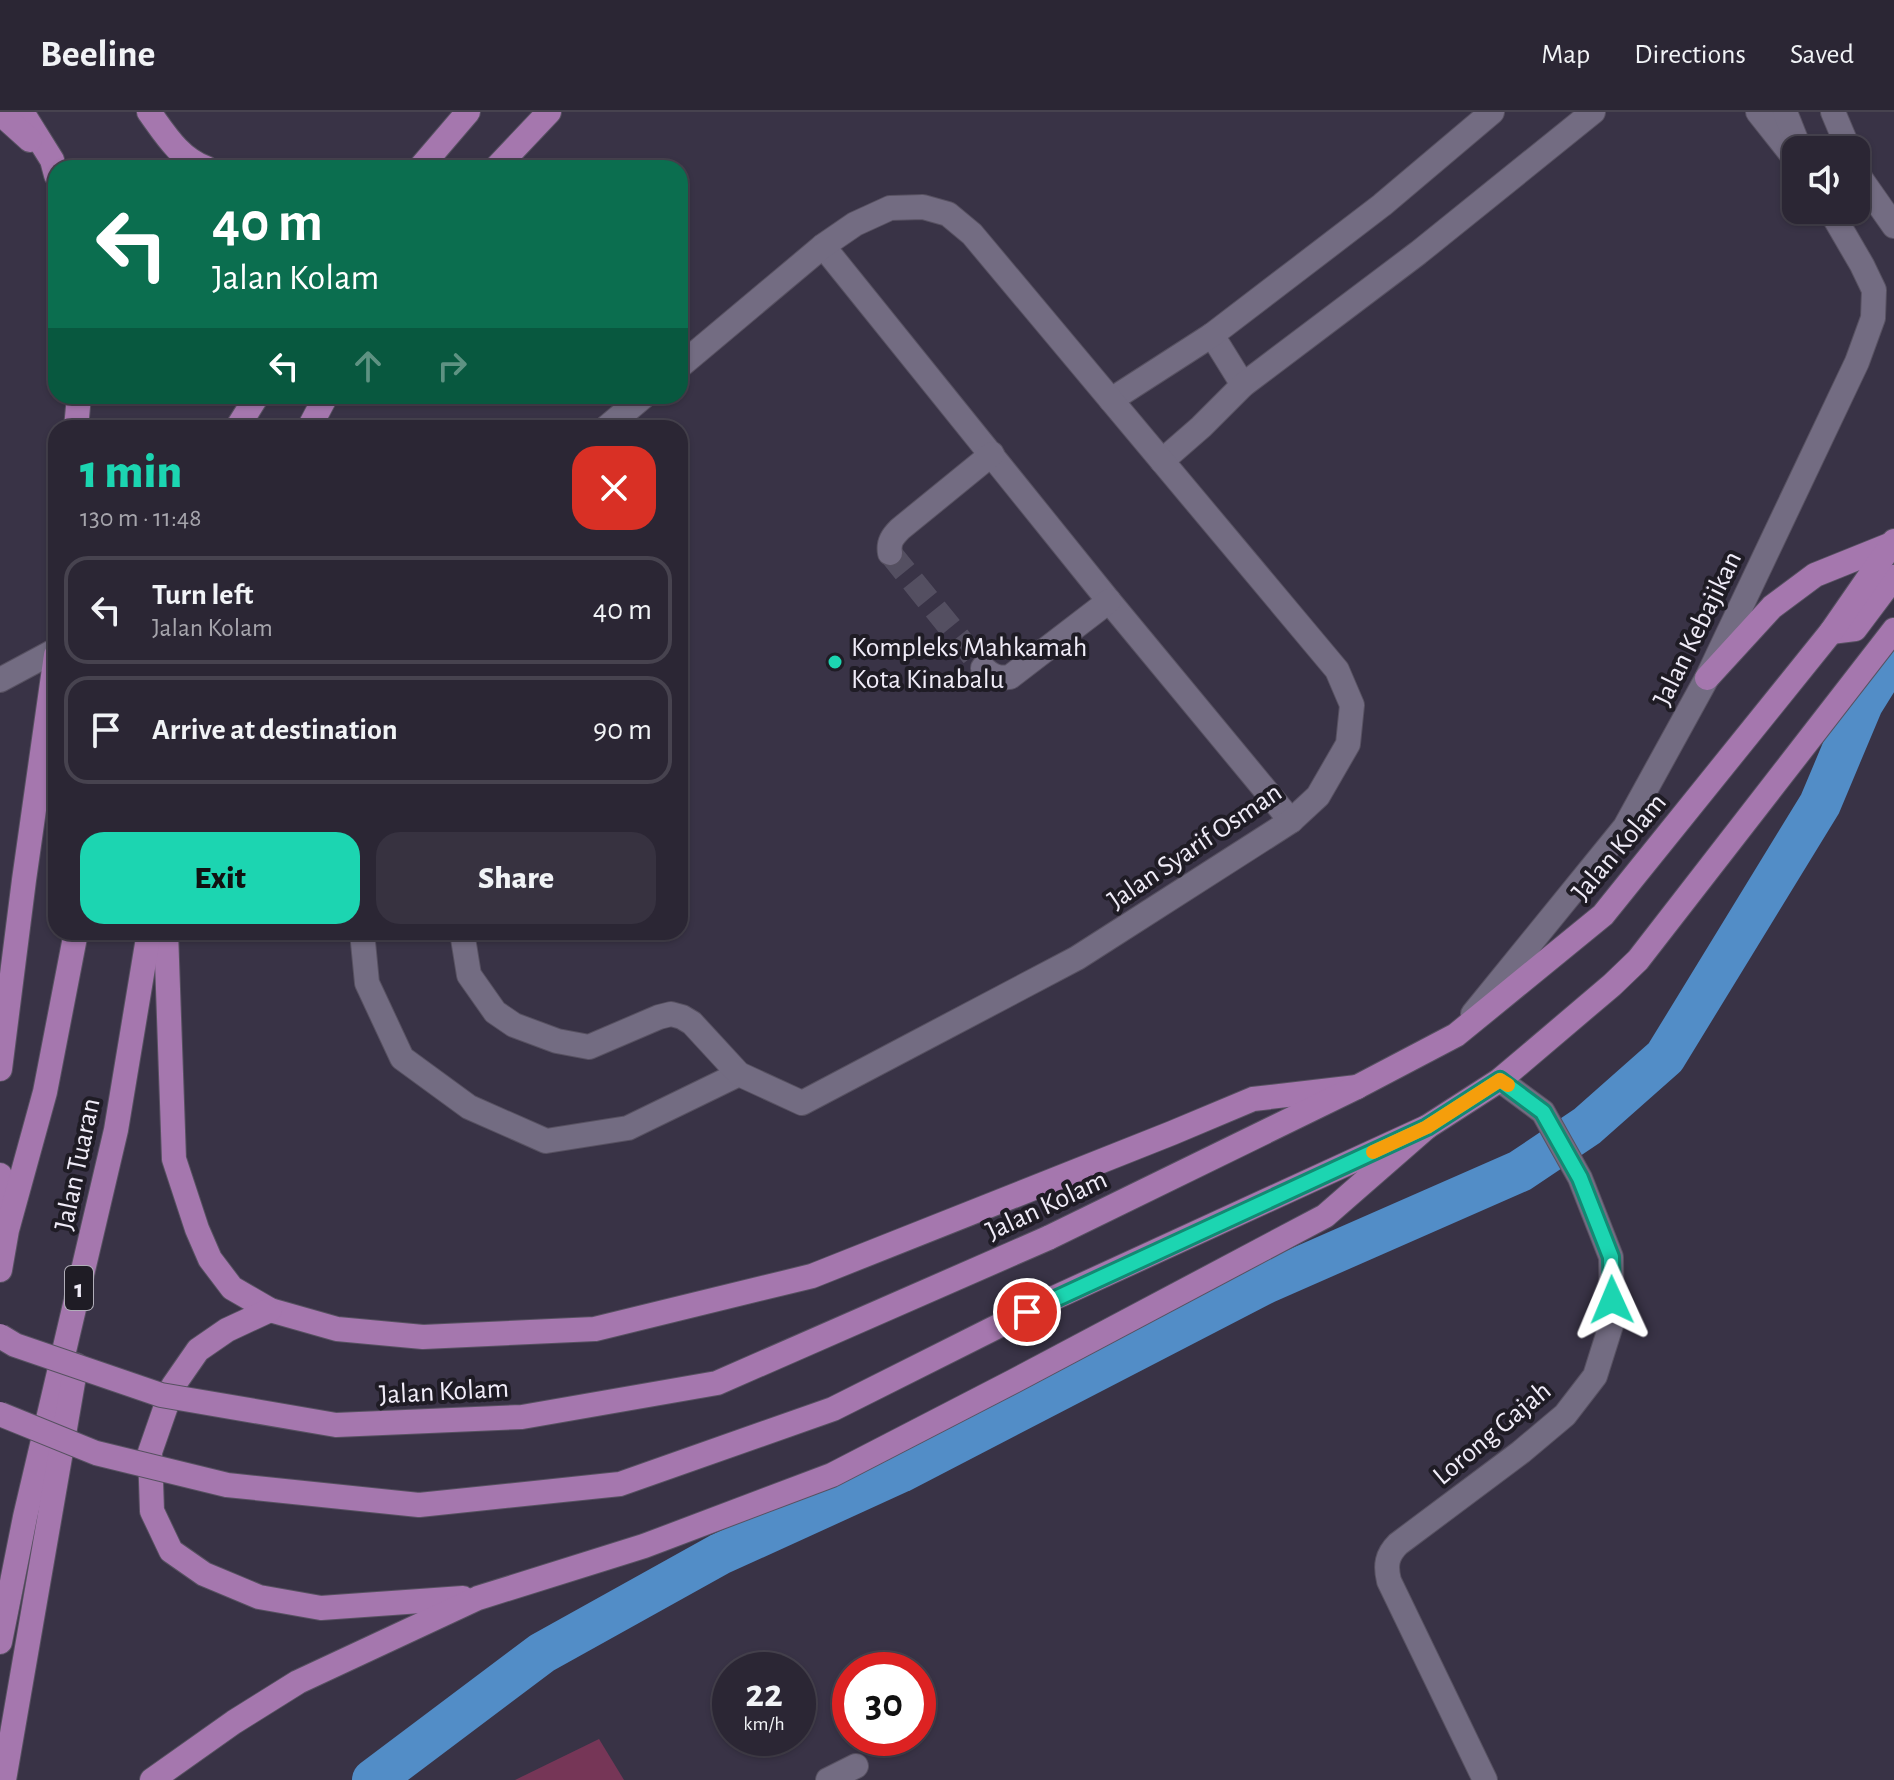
<!DOCTYPE html>
<html lang="en">
<head>
<meta charset="utf-8">
<style>
	:root { --surface:#2b2634; --page:#373240; --text:#f1f3f6; --muted:#a6a5ac; --line:#47434f; --accent:#1cd5b1 }
	body { margin:0; font-family:"Alegreya Sans",sans-serif; background:var(--page); color:var(--text); height:100vh; display:flex; flex-direction:column; font-size:30px; white-space:nowrap }
	* { box-sizing:border-box; margin:0 }
	p { font-size:26px; color:var(--muted) }
	.icon { flex:none; width:44px; height:44px; fill:none; stroke:currentColor; stroke-width:2; stroke-linecap:round; stroke-linejoin:round }
	.map { position:relative; flex:1; overflow:hidden }
	.drawer { position:absolute; left:48px; top:308px; width:640px; height:520px; display:flex; flex-direction:column; background:var(--surface); border-radius:24px; box-shadow:0 2px 6px #0004,0 0 0 2px var(--line) }
	.drawer>* { flex:none }
	.guide { position:absolute; left:48px; top:48px; width:640px; height:244px; border-radius:24px; box-shadow:0 2px 6px #0004,0 0 0 2px var(--line); background:#0b6e4f; color:#fff; overflow:hidden }
	.buttons { position:absolute; left:1782px; top:24px; display:grid; gap:16px }
	.buttons a { display:grid; place-items:center; width:88px; height:88px; border-radius:16px; background:var(--surface); box-shadow:0 2px 6px #0004,0 0 0 2px var(--line); font-size:40px }
	.speed { position:absolute; left:712px; top:1540px; display:flex; gap:16px; font-size:40px; font-weight:700; text-align:center }
	.speed>* { display:grid; place-content:center; width:104px; height:104px; border-radius:50%; background:var(--surface); box-shadow:0 2px 6px #0004,0 0 0 2px var(--line); line-height:1 }
	.speed small { font-size:20px; font-weight:400 }
	.speed .limit { border:12px solid #d22; background:#fff; color:#111 }
	.pin { position:absolute; display:grid; place-items:center; width:68px; height:68px; color:#fff; margin:-34px; border:4px solid #fff; border-radius:50%; box-shadow:0 2px 8px #0007 }
	.me { position:absolute; width:88px; margin:-44px; rotate:359deg; stroke-linejoin:round; filter:drop-shadow(0 0 6px #0008) }
	.turn { display:flex; align-items:center; gap:28px; height:168px; padding:0 32px; font-size:36px }
	.turn .icon { width:104px; height:104px; stroke-width:2.5 }
	.turn b { display:block; font-size:56px; line-height:68px }
	.lanes { display:flex; align-items:center; height:76px; padding:0 32px; background:#0003; justify-content:center; gap:40px; direction:ltr }
	.lanes .off { opacity:.35 }
	.round { display:grid; place-items:center; flex:none; width:84px; height:84px; border-radius:24px; background:var(--page) }
	.overview { display:flex; align-items:center; justify-content:space-between; height:136px; padding:0 32px }
	h1 { font-size:48px; font-weight:800; line-height:60px; color:var(--accent) }
	.button { display:flex; gap:16px; margin-top:auto; padding:16px 32px }
	.button a { flex:1; height:92px; border-radius:24px; background:var(--accent); color:#111; font-size:32px; font-weight:800; line-height:92px; text-align:center }
	.button a+a { background:var(--page); color:var(--text) }
	ul { padding:0; list-style:none }
	li { display:flex; align-items:center; gap:24px; height:108px; margin:0 16px 12px; padding:0 16px; border:4px solid var(--line); border-radius:24px }
	li div { flex:1 }
	li b { display:block; font-size:30px }
	li em { font-style:normal }
	header { display:flex; align-items:center; gap:48px; box-sizing:border-box; height:112px; padding:0 40px; background:var(--surface); border-bottom:2px solid var(--line) }
	header strong { font-size:38px }
	nav { display:flex; gap:44px; margin-inline-start:auto; font-size:28px }
	.map>svg:first-child { display:block }
	.green { fill:#763657 }
	.lines { fill:none; stroke-linecap:round; stroke-linejoin:round }
	.canal { stroke:#528dc7; stroke-width:42 }
	.minor-tunnel { stroke:#544f61; stroke-width:24; stroke-dasharray:24 12; stroke-linecap:butt }
	.minor-casing { stroke:#575161; stroke-width:26 }
	.major-casing { stroke:#575161; stroke-width:26 }
	.minor { stroke:#736c82; stroke-width:24 }
	.major { stroke:#a577ae; stroke-width:24 }
	.major-bridge-casing { stroke:#575161; stroke-width:26; stroke-linecap:butt }
	.major-bridge { stroke:#a577ae; stroke-width:24 }
	.route-casing { stroke:#128a73; stroke-width:20 }
	.route { stroke:#1cd5b1; stroke-width:14 }
	.slow { stroke:#f59e0b; stroke-width:14 }
	.poi-dot { fill:#1cd5b1; stroke:#1f1c25; stroke-width:3 }
	.labels { text-anchor:middle; stroke-width:8; stroke-linejoin:round; paint-order:stroke }
	.shield { fill:#1f1c25; stroke:#b1aeb9; stroke-width:2 }
	.shield-label { font-size:26px; font-weight:bold; fill:#f0ecf8 }
	.street-label { font-size:28px; fill:#f0ecf8; stroke:#1f1c25 }
	.poi-label { font-size:28px; fill:#f0ecf8; stroke:#1f1c25; text-anchor:start }
</style>
</head>
<body>
<header>
<strong>Beeline</strong>
<nav><a>Map</a><a>Directions</a><a>Saved</a></nav>
</header>
<div class="map">
<svg width="1894" height="1668" viewBox="0 0 1894 1668">
	<rect width="100%" height="100%" fill="#393346"/>
	<polygon class="green" points="599,1627 624,1668 515,1668"/>
	<g class="lines">
		<polyline class="canal" points="373,1668 542,1541 720,1442 900,1360 1265,1171 1520,1059 1587,1014 1665,945 1820,692 1862,592 1893,542"/>
		<polyline class="minor-tunnel" points="890,441 983,556"/>
		<defs>
			<g id="minor">
				<polyline points="1758,0 1796,48"/>
				<polyline points="1785,0 1800,38"/>
				<polyline points="1833,0 1849,38"/>
				<polyline points="1856,56 1861,67 1894,114"/>
				<polyline points="823,134 1109,489 1291,709"/>
				<polyline points="1212,223 1243,273"/>
				<polyline points="1111,288 1212,223 1301,155 1382,93 1492,0"/>
				<polyline points="606,316 644,284"/>
				<polyline points="1162,349 1201,315 1243,273 1418,141 1593,0"/>
				<path d="M890,441c-2,-11 3,-17 10,-24l92,-75"/>
				<path d="M983,556c9,8 15,11 27,9l99,-76"/>
				<polyline points="0,568 56,538"/>
				<polyline points="362,820 367,871 402,946 469,995 546,1029 628,1016 739,962"/>
				<polyline points="462,820 469,863 495,900 514,913 557,929 589,935 659,905 671,902 682,905 692,911 739,962 802,991 1077,846 1291,709 1318,684 1348,632 1352,593 1337,558 972,122 948,102 923,95 890,96 855,112 823,134 680,254"/>
				<polyline points="1473,902 1625,715 1707,566 1857,250 1873,206 1874,178 1862,153 1830,98"/>
				<polyline points="828,1668 856,1654"/>
				<path d="M1485,1668l-96,-199c-4,-16 -2,-26 9,-37l123,-92 44,-37 30,-39 17,-54 -1,-65 -31,-79 -37,-66 -43,-32"/>
			</g>
			<g id="major">
				<polyline points="22,0 52,48 56,63"/>
				<path d="M149,0c16,22 30,46 57,56"/>
				<polyline points="0,1 30,28"/>
				<polyline points="420,56 468,0"/>
				<polyline points="496,56 549,0"/>
				<polyline points="76,316 79,284"/>
				<polyline points="237,316 257,284"/>
				<polyline points="309,316 326,284"/>
				<polyline points="1831,520 1855,517 1894,465"/>
				<polyline points="1707,566 1772,495 1815,463 1892,432"/>
				<polyline points="166,820 174,1047 197,1117 210,1147 232,1176 270,1198 337,1217 423,1225 595,1217 812,1164 1172,1021 1253,987 1357,975"/>
				<polyline points="0,957 24,768 56,543"/>
				<polyline points="0,1063 6,1107"/>
				<polyline points="1048,1126 1357,975 1456,923 1603,803 1831,520 1894,429"/>
				<polyline points="0,1158 7,1118 45,980 76,820"/>
				<polyline points="1054,1186 1427,1015 1500,968 1612,873 1638,848 1894,518"/>
				<polyline points="270,1198 227,1218 198,1238 173,1274 150,1340 152,1399 171,1439 204,1462 259,1485 321,1496 463,1486"/>
				<polyline points="0,1530 25,1405 116,1018 149,820"/>
				<polyline points="4,1668 76,1253"/>
				<polyline points="152,1668 234,1610 298,1570 478,1486 644,1434 832,1363 1014,1269 1325,1104 1427,1015"/>
			</g>
		</defs>
		<use href="#minor" class="minor-casing"/>
		<use href="#major" class="major-casing"/>
		<use href="#minor" class="minor"/>
		<use href="#major" class="major"/>
		<defs>
			<g id="major-bridge">
				<polyline points="0,1224 15,1233 161,1283 336,1313 522,1305 717,1271 1048,1126"/>
				<polyline points="0,1302 96,1341 227,1373 419,1393 620,1372 833,1297 1054,1186"/>
			</g>
		</defs>
		<use href="#major-bridge" class="major-bridge-casing"/>
		<use href="#major-bridge" class="major-bridge"/>
	</g>
	<g class="lines">
		<defs>
			<polyline id="route" points="1027,1200 1427,1015 1500,968 1543,1000 1580,1066 1611,1145 1612,1188"/>
		</defs>
		<use href="#route" class="route-casing"/>
		<use href="#route" class="route"/>
		<polyline class="slow" points="1373,1040 1427,1015 1500,968 1508,973"/>
	</g>
	<circle class="poi-dot" cx="835" cy="550" r="8"/>
	<g class="labels">
		<rect class="shield" x="65" y="1154" width="28" height="44" rx="6"/>
		<g class="shield-label">
			<text x="79" y="1185">1</text>
		</g>
		<g class="street-label">
			<text transform="translate(1696 516) rotate(-64)" y="10">Jalan Kebajikan</text>
			<text transform="translate(1194 733) rotate(-34)" y="10">Jalan Syarif Osman</text>
			<text transform="translate(1618 734) rotate(-50)" y="10">Jalan Kolam</text>
			<text transform="translate(76 1052) rotate(-78)" y="10">Jalan Tuaran</text>
			<text transform="translate(1046 1092) rotate(-25)" y="10">Jalan Kolam</text>
			<text transform="translate(444 1278) rotate(-3)" y="10">Jalan Kolam</text>
			<text transform="translate(1491 1320) rotate(-40)" y="10">Lorong Gajah</text>
		</g>
		<g class="poi-label">
			<text x="851" y="544">Kompleks Mahkamah<tspan x="851" dy="32">Kota Kinabalu</tspan></text>
		</g>
	</g>
</svg>
<div class="buttons">
<a><svg class="icon" aria-label="sound" viewBox="0 0 24 24"><path d="M4 9h4l5-4v14l-5-4H4zM17 9q2 3 0 6"/></svg></a>
</div>
<div class="speed"><div>22<small>km/h</small></div><div class="limit">30</div></div>
<div class="pin" style="left:1027px;top:1200px;background:#d93025"><svg class="icon" aria-label="arrive" viewBox="0 0 24 24"><path d="M6 21V4h12l-3 4 3 4H6"/></svg></div>
<svg class="me" style="left:1612px;top:1188px" viewBox="-20 -20 40 40"><path d="M0-17L14 15 0 8-14 15z" fill="#1cd5b1" stroke="#fff" stroke-width="4"/></svg>
<div class="guide">
<div class="turn"><svg class="icon" aria-label="left" viewBox="0 0 24 24"><path d="M17 20v-9H6M10 6l-5 5 5 5"/></svg><div><b>40 m</b>Jalan Kolam</div></div>
<div class="lanes"><svg class="icon" aria-label="left" viewBox="0 0 24 24"><path d="M17 20v-9H6M10 6l-5 5 5 5"/></svg><svg class="icon off" aria-label="ahead" viewBox="0 0 24 24"><path d="M12 20V5M6 11l6-6 6 6"/></svg><svg class="icon off" aria-label="right" viewBox="0 0 24 24"><path d="M7 20v-9h11M14 6l5 5-5 5"/></svg></div>
</div>
<section class="drawer">
<div class="overview"><div><h1>1 min</h1><p>130 m · 11:48</p></div><a class="round" style="background:#d93025;color:#fff"><svg class="icon" aria-label="close" viewBox="0 0 24 24"><path d="M6 6l12 12M18 6L6 18"/></svg></a></div>
<ul>
<li><svg class="icon" aria-label="left" viewBox="0 0 24 24"><path d="M17 20v-9H6M10 6l-5 5 5 5"/></svg><div><b>Turn left</b><p>Jalan Kolam</p></div><em>40 m</em></li>
<li><svg class="icon" aria-label="arrive" viewBox="0 0 24 24"><path d="M6 21V4h12l-3 4 3 4H6"/></svg><div><b>Arrive at destination</b></div><em>90 m</em></li>
</ul>
<div class="button"><a>Exit</a><a>Share</a></div>
</section>
</div>
</body>
</html>
